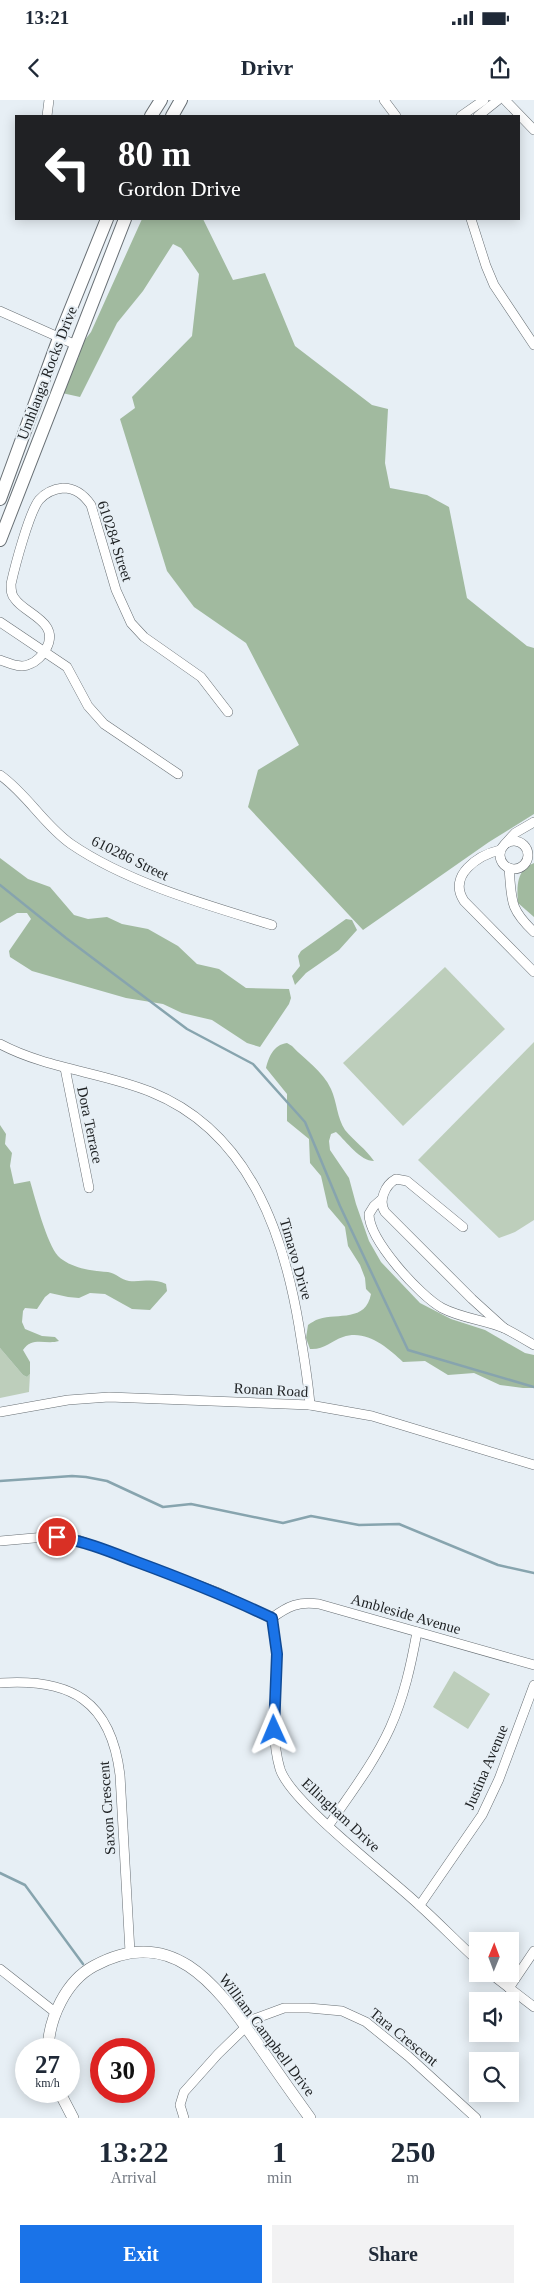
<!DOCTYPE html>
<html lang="en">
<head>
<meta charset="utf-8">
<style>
	:root { --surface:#fff; --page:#f2f2f3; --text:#1f2937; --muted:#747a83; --accent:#1a73e8 }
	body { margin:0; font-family:Georgia,serif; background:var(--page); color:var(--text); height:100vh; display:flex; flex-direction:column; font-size:19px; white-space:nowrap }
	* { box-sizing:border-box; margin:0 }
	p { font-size:16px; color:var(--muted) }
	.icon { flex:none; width:28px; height:28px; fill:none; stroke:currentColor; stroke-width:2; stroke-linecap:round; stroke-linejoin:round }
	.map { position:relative; height:2018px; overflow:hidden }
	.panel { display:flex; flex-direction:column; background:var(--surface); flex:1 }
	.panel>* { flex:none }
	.top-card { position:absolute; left:15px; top:15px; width:505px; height:105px; border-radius:0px; box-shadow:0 2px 12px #0003; background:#202124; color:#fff; overflow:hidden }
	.needle { width:32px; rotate:1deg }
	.buttons { position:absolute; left:469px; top:1832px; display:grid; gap:10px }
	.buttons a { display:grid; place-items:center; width:50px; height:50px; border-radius:0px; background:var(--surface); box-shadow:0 2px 12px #0003; font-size:25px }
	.speed { position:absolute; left:15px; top:1938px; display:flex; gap:10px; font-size:25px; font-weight:700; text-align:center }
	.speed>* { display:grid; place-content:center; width:65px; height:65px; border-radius:50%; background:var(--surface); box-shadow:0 2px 12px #0003; line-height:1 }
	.speed small { font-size:12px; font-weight:400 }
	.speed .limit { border:8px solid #d22; background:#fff; color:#111 }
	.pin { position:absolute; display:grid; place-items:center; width:42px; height:42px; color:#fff; margin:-21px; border:2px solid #fff; border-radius:50%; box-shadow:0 1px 5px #0007 }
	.me { position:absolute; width:55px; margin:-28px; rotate:359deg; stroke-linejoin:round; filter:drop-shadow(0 0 4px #0008) }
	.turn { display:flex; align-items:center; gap:18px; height:105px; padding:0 20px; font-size:22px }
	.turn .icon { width:65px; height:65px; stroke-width:2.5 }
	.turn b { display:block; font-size:35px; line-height:42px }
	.eta { display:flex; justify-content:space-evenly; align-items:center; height:85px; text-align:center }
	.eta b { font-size:30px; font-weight:800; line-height:35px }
	.action { display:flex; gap:10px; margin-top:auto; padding:10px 20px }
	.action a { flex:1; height:58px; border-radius:0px; background:var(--accent); color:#fff; font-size:20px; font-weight:800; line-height:58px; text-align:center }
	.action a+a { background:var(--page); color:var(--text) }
	.status { display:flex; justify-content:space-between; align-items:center; height:35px; padding:0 25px; background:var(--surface); direction:ltr }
	.status svg { height:14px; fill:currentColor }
	header { display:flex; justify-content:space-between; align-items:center; height:65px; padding:0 20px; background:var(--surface); font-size:22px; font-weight:800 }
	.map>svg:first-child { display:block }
	.green { fill:#bdcebb }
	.forest { fill:#a1ba9f }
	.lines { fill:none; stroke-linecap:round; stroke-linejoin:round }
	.stream { stroke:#87a4ae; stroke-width:2.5 }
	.minor-casing { stroke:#686f74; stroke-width:10 }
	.tertiary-casing { stroke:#686f74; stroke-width:12 }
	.secondary-casing { stroke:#686f74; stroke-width:14 }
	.minor { stroke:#fff; stroke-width:9 }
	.tertiary { stroke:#fff; stroke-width:11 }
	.secondary { stroke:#fff; stroke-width:12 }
	.route-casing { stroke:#114b97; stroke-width:12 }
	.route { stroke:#1a73e8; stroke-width:9 }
	.labels { text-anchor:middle; stroke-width:4; stroke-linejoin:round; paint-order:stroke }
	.street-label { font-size:15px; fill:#1d2022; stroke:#e7eff5 }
</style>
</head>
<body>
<div class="status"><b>13:21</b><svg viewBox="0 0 49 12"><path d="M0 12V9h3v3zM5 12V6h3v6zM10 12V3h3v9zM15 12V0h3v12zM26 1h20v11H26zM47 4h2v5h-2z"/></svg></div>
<header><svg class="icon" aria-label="back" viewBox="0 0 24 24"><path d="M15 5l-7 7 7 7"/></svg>Drivr<svg class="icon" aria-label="share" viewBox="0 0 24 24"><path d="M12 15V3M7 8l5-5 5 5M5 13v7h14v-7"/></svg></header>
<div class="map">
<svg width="534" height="2018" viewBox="0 0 534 2018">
	<rect width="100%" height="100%" fill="#e7eff5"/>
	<g class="green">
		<polygon points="445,867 505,929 403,1026 343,963"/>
		<polygon points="534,942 534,1120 515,1132 499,1138 418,1060"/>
		<polygon points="0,1248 23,1275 27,1277 30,1274 29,1292 0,1298"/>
		<polygon points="454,1571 490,1594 468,1629 433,1607"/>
	</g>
	<g class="forest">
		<polygon points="142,119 203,119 233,180 265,173 295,246 372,305 388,309 385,363 390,388 427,395 449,407 467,498 527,546 534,548 534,714 489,742 363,830 248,707 258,670 299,645 246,543 194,507 167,471 120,319 135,308 132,297 192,236 199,174 181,148 173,144 143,191 117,223 80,297 62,293 73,261 78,259 81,245 91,232"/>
		<polygon points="0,758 28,779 50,787 74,815 88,819 107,817 122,824 148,829 178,846 197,864 219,869 246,888 289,889 291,898 289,904 260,947 247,943 212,920 182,913 163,904 126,898 32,871 10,857 9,851 31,819 27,813 17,813 0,823"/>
		<path d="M534,763v54l-16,-14c-1,-17 -2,-33 16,-40z"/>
		<polygon points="346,819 352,820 357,830 339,850 306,873 295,885 292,876 300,866 298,856 301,851"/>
		<path d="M287,943l5,3c13,14 31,25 39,43 6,13 6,29 14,41 9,11 21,19 29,31 -14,0 -27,-19 -38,-29l-5,2 -2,7 1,9 19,28 7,26 13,37 12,21 39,41 31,16 34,11 40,23 9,2v33h-11l-23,-3 -26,-12 -26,2 -23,-14 -22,1c-16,-15 -37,-33 -60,-25 -12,4 -19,13 -33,12l-4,-11 2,-13c3,-2 7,-5 11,-6 19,-6 47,3 52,-25l-5,-5 -1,-11 -5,-13 -12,-19 -3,-19 -17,-20 -7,-31 -11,-13 -1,-24 -22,-18v-27l-21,-26c3,-11 7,-23 21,-25z"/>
		<path d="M0,1025l6,9 -1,10 7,9 -2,13 4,18 16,-3c5,17 17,63 28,75 12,12 34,15 50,16 8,1 13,8 21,9 14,1 25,-3 37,3l1,7 -17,19 -18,-1 -27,-15 -15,-1 -11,5 -11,-1 -18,-4 -5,4 -8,12 -12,-1 -2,3 -1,11 3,7 17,7 13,1 4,4c-13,4 -27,-5 -36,9l7,12v12l-3,3 -4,-2 -23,-27z"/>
	</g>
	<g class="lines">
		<g class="stream">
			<polyline points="0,785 66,838 187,929 253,964 305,1022 340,1106 408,1250 534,1287"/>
			<polyline points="0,1381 72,1376 86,1377 107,1381 163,1407 191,1404 283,1423 311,1416 359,1425 399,1424 498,1465 534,1473"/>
			<polyline points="0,1773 25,1785 83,1864"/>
		</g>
		<defs>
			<g id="minor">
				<polyline points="384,0 396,16"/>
				<polyline points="505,0 534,30"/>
				<polyline points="47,16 49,0"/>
				<polyline points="461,16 484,0"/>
				<polyline points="478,16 498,0"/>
				<polyline points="471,119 486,166 494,185 534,245"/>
				<polyline points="0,211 74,244"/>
				<polyline points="0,522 67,567 88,606 104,624 178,674"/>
				<path d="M0,560c9,3 21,9 30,4 6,-2 13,-9 16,-15 15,-27 -21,-35 -31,-50 -4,-4 -4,-9 -4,-15 4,-18 18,-71 28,-84 6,-7 15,-11 24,-12 13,0 21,7 28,17l25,85 15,33 13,14 57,40 27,35"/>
				<path d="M0,675c27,19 44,50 71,69 57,39 136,61 201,81"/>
				<circle cx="514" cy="755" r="14"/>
				<polyline points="505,744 515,733 534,722"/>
				<path d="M500,750c-21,5 -53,25 -36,51l70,71"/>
				<path d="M509,768c3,33 0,40 25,64"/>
				<path d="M0,944c47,25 102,28 151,48 97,39 132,139 148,234 4,26 9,52 11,79"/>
				<polyline points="65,968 89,1088"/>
				<path d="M382,1099l-8,7 -5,8c0,26 51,82 73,94 19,10 42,12 62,20 10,5 20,11 30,17"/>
				<path d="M463,1127l-56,-46 -11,-2c-11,6 -18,22 -11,33l87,87 32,29"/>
				<polyline points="0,1312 68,1300 109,1297 310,1305 372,1316 534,1365"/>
				<polyline points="0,1441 45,1437 78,1440 219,1493 272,1518"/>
				<path d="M272,1518c2,12 4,25 5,37 0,38 -8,76 3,114 11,34 110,108 140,137 20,18 38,37 58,55"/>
				<path d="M272,1518c16,-12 27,-17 47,-14l215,61"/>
				<path d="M0,1583c71,-5 111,18 120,92l10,177"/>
				<path d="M329,1725c21,-31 45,-62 61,-97 14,-31 21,-63 27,-96"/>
				<polyline points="420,1805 482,1715 499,1679 534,1585"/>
				<polyline points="0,1869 56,1913"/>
				<polyline points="491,1874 534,1907"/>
				<polyline points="509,1888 534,1851"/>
				<polyline points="184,2018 180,2005 184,1992 218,1954 254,1919 284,1908 309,1908 342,1911 366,1922 408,1956 476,2018"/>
			</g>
			<g id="tertiary">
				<path d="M48,1949c1,-31 18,-68 46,-83 77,-42 121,17 161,74 18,26 36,52 55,78"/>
				<polyline points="59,1991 73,2018"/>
			</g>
			<g id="secondary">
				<polyline points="151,16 161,0"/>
				<polyline points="172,16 181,0"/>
				<polyline points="0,399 59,238 107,119"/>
				<polyline points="0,440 125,119"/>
			</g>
		</defs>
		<use href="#minor" class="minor-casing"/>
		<use href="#tertiary" class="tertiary-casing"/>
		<use href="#secondary" class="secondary-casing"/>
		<use href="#minor" class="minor"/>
		<use href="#tertiary" class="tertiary"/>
		<use href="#secondary" class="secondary"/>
	</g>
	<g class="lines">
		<defs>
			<path id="route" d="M57,1437c28,4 54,15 80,25 46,17 91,35 135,56l5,36 -3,76"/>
		</defs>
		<use href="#route" class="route-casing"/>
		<use href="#route" class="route"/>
	</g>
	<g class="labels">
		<g class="street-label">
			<text transform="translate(47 273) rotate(-69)" y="5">Umhlanga Rocks Drive</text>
			<text transform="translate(115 441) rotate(72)" y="5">610284 Street</text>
			<text transform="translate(130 758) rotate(26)" y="5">610286 Street</text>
			<text transform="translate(90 1025) rotate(78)" y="5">Dora Terrace</text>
			<text transform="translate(296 1159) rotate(74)" y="5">Timavo Drive</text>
			<text transform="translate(271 1290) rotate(3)" y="5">Ronan Road</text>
			<text transform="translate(406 1514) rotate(16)" y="5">Ambleside Avenue</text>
			<text transform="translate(486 1667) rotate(-67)" y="5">Justina Avenue</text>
			<text transform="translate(107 1708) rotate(-94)" y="5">Saxon Crescent</text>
			<text transform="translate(341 1715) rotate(43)" y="5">Ellingham Drive</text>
			<text transform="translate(267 1935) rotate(53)" y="5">William Campbell Drive</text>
			<text transform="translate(404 1937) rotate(39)" y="5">Tara Crescent</text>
		</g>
	</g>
</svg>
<div class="buttons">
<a><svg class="needle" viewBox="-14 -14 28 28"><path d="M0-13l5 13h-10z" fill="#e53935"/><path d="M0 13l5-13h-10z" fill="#747a83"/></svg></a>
<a><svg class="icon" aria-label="sound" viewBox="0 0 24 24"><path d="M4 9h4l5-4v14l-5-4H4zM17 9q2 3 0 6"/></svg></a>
<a><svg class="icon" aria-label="search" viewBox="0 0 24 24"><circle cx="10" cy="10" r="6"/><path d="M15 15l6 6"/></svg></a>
</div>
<div class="speed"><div>27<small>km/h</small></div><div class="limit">30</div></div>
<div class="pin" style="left:57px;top:1437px;background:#d93025"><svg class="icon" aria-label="arrive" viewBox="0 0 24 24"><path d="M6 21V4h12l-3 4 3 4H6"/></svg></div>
<svg class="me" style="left:274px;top:1630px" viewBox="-20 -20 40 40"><path d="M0-17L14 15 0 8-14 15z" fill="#1a73e8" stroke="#fff" stroke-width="4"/></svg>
<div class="top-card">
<div class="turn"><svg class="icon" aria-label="left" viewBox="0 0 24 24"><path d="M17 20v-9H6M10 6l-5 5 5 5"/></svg><div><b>80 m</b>Gordon Drive</div></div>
</div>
</div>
<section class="panel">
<div class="eta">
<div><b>13:22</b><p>Arrival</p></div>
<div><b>1</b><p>min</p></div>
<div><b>250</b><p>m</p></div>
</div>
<div class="action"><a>Exit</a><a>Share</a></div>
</section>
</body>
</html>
